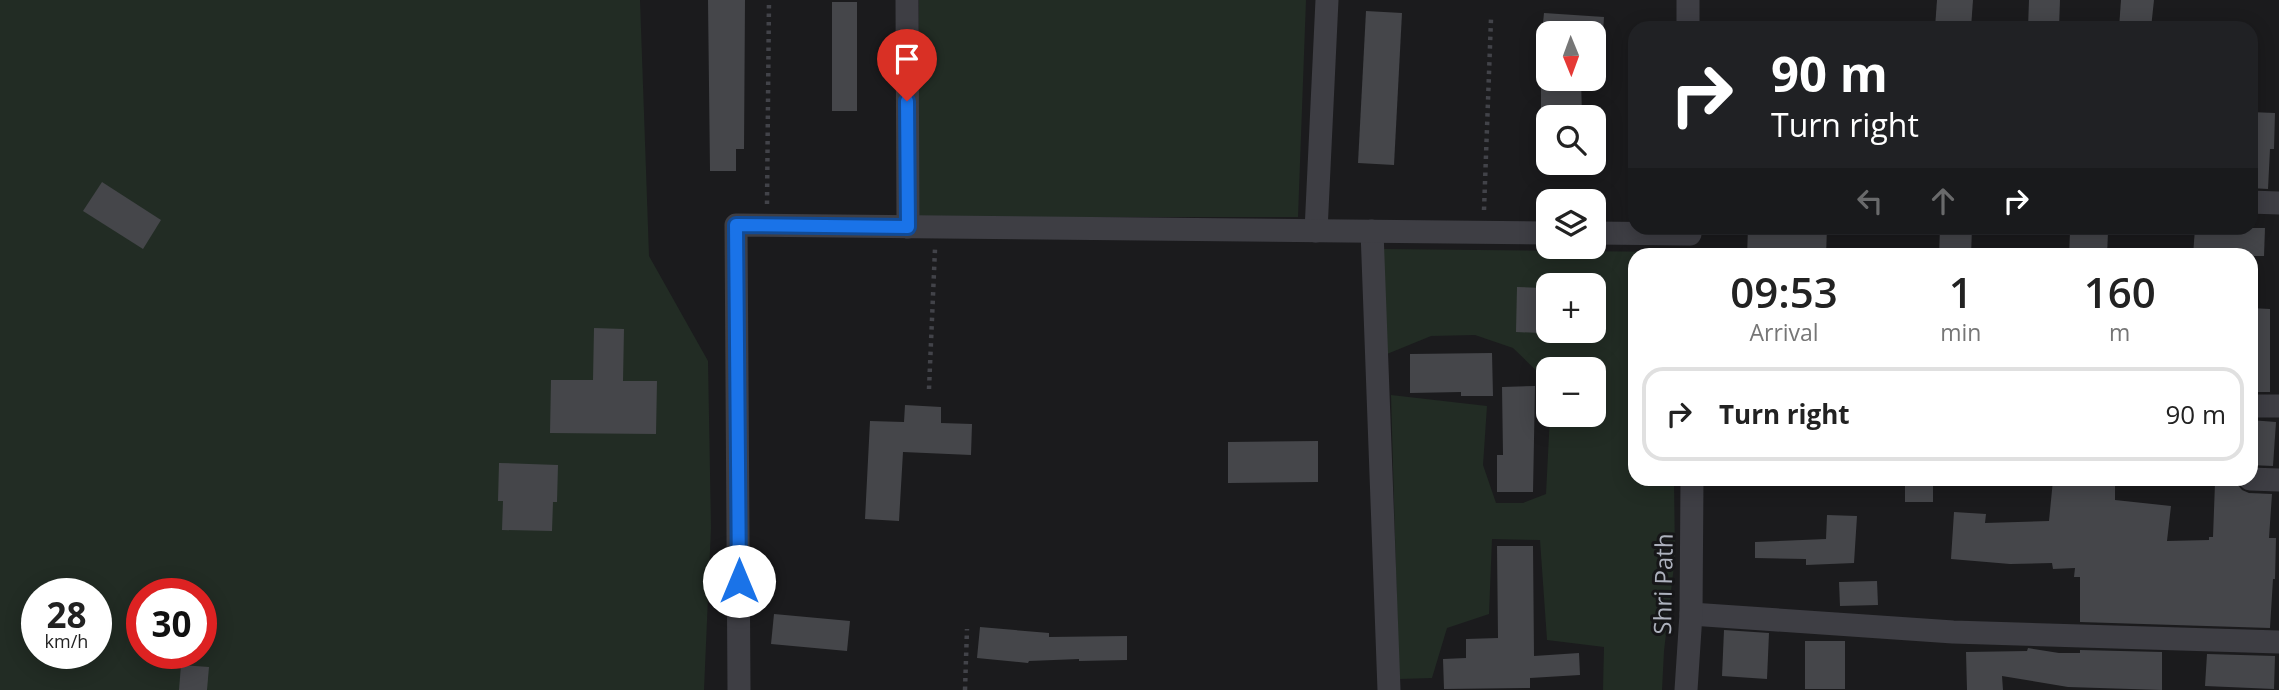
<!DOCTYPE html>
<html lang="en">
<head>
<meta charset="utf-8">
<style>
	:root { --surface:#fff; --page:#f6f6f6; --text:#222; --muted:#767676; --line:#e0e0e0 }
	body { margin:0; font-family:"Open Sans",sans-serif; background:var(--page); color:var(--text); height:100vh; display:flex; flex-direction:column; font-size:26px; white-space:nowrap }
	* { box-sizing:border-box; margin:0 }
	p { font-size:23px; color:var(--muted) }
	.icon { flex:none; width:38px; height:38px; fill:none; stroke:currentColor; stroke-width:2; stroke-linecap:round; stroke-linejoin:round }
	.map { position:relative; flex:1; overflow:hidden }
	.panel { position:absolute; left:1628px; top:248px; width:630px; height:238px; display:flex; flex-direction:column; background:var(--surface); border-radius:21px; box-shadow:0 4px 18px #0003 }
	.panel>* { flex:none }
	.guide { position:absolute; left:1628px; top:21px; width:630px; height:214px; border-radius:21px; box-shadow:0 4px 18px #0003; background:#202124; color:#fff; overflow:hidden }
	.needle { width:46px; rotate:179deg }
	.buttons { position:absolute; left:1536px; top:21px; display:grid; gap:14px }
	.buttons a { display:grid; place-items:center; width:70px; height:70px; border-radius:14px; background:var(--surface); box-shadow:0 4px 18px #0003; font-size:35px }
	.speed { position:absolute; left:21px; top:578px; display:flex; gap:14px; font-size:35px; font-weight:700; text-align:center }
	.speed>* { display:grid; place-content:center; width:91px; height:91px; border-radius:50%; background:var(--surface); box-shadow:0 4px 18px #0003; line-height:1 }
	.speed small { font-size:18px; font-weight:400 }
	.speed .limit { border:10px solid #d22; background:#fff; color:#111 }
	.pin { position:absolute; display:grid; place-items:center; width:60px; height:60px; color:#fff; margin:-72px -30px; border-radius:50% 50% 50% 0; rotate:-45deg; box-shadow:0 0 7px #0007 }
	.pin .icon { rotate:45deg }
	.me { position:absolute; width:77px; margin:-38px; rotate:0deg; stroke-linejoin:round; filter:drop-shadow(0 0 5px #0008) }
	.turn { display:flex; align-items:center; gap:24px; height:147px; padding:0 28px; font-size:32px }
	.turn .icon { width:91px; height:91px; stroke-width:2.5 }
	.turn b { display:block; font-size:49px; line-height:60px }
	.lanes { display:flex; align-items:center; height:66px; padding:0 28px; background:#0003; justify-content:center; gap:35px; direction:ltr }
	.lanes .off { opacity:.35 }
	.eta { display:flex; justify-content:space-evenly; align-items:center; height:119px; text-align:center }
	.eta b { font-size:42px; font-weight:600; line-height:49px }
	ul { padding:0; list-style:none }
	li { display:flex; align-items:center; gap:21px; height:94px; margin:0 14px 10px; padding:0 14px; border:4px solid var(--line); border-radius:21px }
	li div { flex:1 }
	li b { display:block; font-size:26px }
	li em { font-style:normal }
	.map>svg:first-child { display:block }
	.green { fill:#222c24; fill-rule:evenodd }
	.building { fill:#45464a }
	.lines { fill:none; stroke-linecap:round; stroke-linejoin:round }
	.path { stroke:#424349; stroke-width:4.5; stroke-dasharray:3.5 5; stroke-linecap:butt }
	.street { stroke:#3e3e44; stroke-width:23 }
	.route-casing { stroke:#114b97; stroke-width:18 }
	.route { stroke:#1a73e8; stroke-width:12 }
	.labels { text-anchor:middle; stroke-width:6; stroke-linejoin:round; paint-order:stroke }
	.street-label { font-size:24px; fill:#adb1bd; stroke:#161618 }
</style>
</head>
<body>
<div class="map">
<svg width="2279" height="690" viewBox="0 0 2279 690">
	<rect width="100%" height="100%" fill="#1b1b1d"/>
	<g class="green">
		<path d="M0,0h640l9,256 59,105 3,167 -7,162h-704zM37,593h59v60h-59zM142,593h59v60h-59z"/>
		<polygon points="919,0 1306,0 1298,217 917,217"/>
		<path d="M1382,249l294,3v3l-42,1v224h40l1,77 -11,94 -2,39h-59l1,-43 -57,-7 -7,-100 -48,-1 -3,75 -42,14 -15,50 -33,1 -8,-284 96,11 -4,59 13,38h27l23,-9 4,-79h44v-46h-45v36l-3,-25 -33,-32 -38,-13 -44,1 -44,18zM1549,285h45v46h-45z"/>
	</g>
	<g class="building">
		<polygon points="708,0 745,0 744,149 736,149 736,171 710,171"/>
		<polygon points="1937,0 1973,0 1971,28 1935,28"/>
		<polygon points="2029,0 2060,0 2059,28 2028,28"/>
		<polygon points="2121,0 2154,0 2151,28 2119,28"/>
		<rect x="832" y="2" width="25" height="109"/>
		<polygon points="1366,11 1402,13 1394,165 1358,163"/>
		<polygon points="1544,13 1604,17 1603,33 1542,33"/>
		<polygon points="1541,79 1581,79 1582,116 1541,116"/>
		<polygon points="2250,112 2275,113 2274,149 2270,149 2268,189 2250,188"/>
		<polygon points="102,182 161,220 143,249 83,211"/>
		<polygon points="1748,228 1827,228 1826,256 1747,256"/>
		<polygon points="1940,228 1972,228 1971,256 1939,256"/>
		<polygon points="2195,228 2265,228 2264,256 2193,256"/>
		<polygon points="2070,232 2108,232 2107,256 2069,256"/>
		<polygon points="1517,287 1543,288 1541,333 1516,332"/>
		<polygon points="2250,308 2270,309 2270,392 2250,392"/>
		<polygon points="594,328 624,329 623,381 657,381 656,434 550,433 551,380 593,380"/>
		<polygon points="1492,353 1493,396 1461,396 1461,392 1410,393 1410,354"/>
		<polygon points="1535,386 1533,492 1497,492 1497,455 1503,455 1502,387"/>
		<polygon points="905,405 941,407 941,423 972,424 971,455 903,452 899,521 865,519 870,421 904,422"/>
		<polygon points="2250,420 2276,422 2273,466 2250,465"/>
		<polygon points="1318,441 1318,482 1228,483 1228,442"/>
		<polygon points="499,463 558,465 557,502 553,502 552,531 502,530 503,501 498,501"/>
		<rect x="1905" y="480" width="28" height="22"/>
		<polygon points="2053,480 2115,480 2115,500 2171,506 2167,541 2209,540 2209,537 2213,537 2215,483 2237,484 2242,490 2249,493 2272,494 2269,538 2276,538 2275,579 2273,579 2270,628 2080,622 2080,577 2074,577 2075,568 2053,569 2052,563 2010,564 1951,559 1954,512 1986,514 1985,523 2049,521"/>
		<polygon points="1827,515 1857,516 1854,563 1806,565 1806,559 1755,558 1755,542 1826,539"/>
		<polygon points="1497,546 1533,546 1534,656 1579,653 1580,675 1530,678 1530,688 1444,689 1443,659 1466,658 1466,639 1498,638"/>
		<polygon points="1877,581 1878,605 1840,606 1839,582"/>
		<polygon points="774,614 850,621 847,651 771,644"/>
		<polygon points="980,627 1049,633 1049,637 1127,636 1127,660 1079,661 1079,659 1029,661 1028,663 977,658"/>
		<polygon points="1724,630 1769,633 1767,679 1722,676"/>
		<rect x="1805" y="641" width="40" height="48"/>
		<polygon points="2028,648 2059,653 2080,653 2080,650 2162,652 2162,690 2068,687 2002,676 2003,690 1967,690 1966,652 2027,651"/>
		<polygon points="2207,654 2275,656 2274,689 2205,686"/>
		<polygon points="181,665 209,667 207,690 179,690"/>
	</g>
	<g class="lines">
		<g class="path">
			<polyline points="767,204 769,0"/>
			<polyline points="1484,210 1491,19"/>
			<polyline points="929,389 935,249"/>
			<polyline points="965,690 967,629"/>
		</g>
		<g class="street">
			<polyline points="907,0 908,227"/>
			<polyline points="1688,0 1688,28"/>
			<polyline points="2250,202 2279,203"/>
			<polyline points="1316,231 1327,0"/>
			<polyline points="1372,231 1389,690"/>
			<polyline points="1594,233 1690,234"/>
			<polyline points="2250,406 2279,406"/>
			<polyline points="2250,479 2279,480"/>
			<polyline points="1691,614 1953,632 2279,642"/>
			<polyline points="739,690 736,225 1549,233"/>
			<polyline points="1686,690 1691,614 1692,480"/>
		</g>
	</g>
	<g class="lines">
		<defs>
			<polyline id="route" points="739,581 736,225 908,227 907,101"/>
		</defs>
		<use href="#route" class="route-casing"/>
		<use href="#route" class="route"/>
	</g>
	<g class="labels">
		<g class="street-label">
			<text transform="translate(1664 584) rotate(-89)" y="8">Shri Path</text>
		</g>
	</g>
</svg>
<div class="buttons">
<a><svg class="needle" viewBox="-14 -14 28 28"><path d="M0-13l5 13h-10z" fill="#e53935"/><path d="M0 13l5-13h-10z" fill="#767676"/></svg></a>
<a><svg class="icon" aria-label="search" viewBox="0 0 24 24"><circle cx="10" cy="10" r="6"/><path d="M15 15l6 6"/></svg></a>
<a><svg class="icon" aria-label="layers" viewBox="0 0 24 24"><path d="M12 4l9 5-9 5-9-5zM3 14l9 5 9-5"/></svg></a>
<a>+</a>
<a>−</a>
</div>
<div class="speed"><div>28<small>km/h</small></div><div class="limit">30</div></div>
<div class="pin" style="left:907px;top:101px;background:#d93025"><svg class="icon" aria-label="arrive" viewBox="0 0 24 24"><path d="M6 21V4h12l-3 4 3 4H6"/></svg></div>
<svg class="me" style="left:739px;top:581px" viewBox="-20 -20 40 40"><circle r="19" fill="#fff"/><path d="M0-13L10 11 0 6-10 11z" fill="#1a73e8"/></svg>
<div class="guide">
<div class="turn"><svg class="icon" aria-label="right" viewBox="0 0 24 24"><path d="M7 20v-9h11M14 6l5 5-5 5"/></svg><div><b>90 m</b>Turn right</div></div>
<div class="lanes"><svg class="icon off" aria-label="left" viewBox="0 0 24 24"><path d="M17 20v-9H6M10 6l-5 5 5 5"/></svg><svg class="icon off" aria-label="ahead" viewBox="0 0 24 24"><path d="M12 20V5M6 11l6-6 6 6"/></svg><svg class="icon" aria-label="right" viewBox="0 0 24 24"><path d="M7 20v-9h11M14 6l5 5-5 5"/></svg></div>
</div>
<section class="panel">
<div class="eta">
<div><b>09:53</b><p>Arrival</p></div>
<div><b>1</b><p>min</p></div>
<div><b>160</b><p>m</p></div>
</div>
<ul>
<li><svg class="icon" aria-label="right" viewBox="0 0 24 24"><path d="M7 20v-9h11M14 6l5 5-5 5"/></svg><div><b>Turn right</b></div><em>90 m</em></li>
</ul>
</section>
</div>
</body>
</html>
